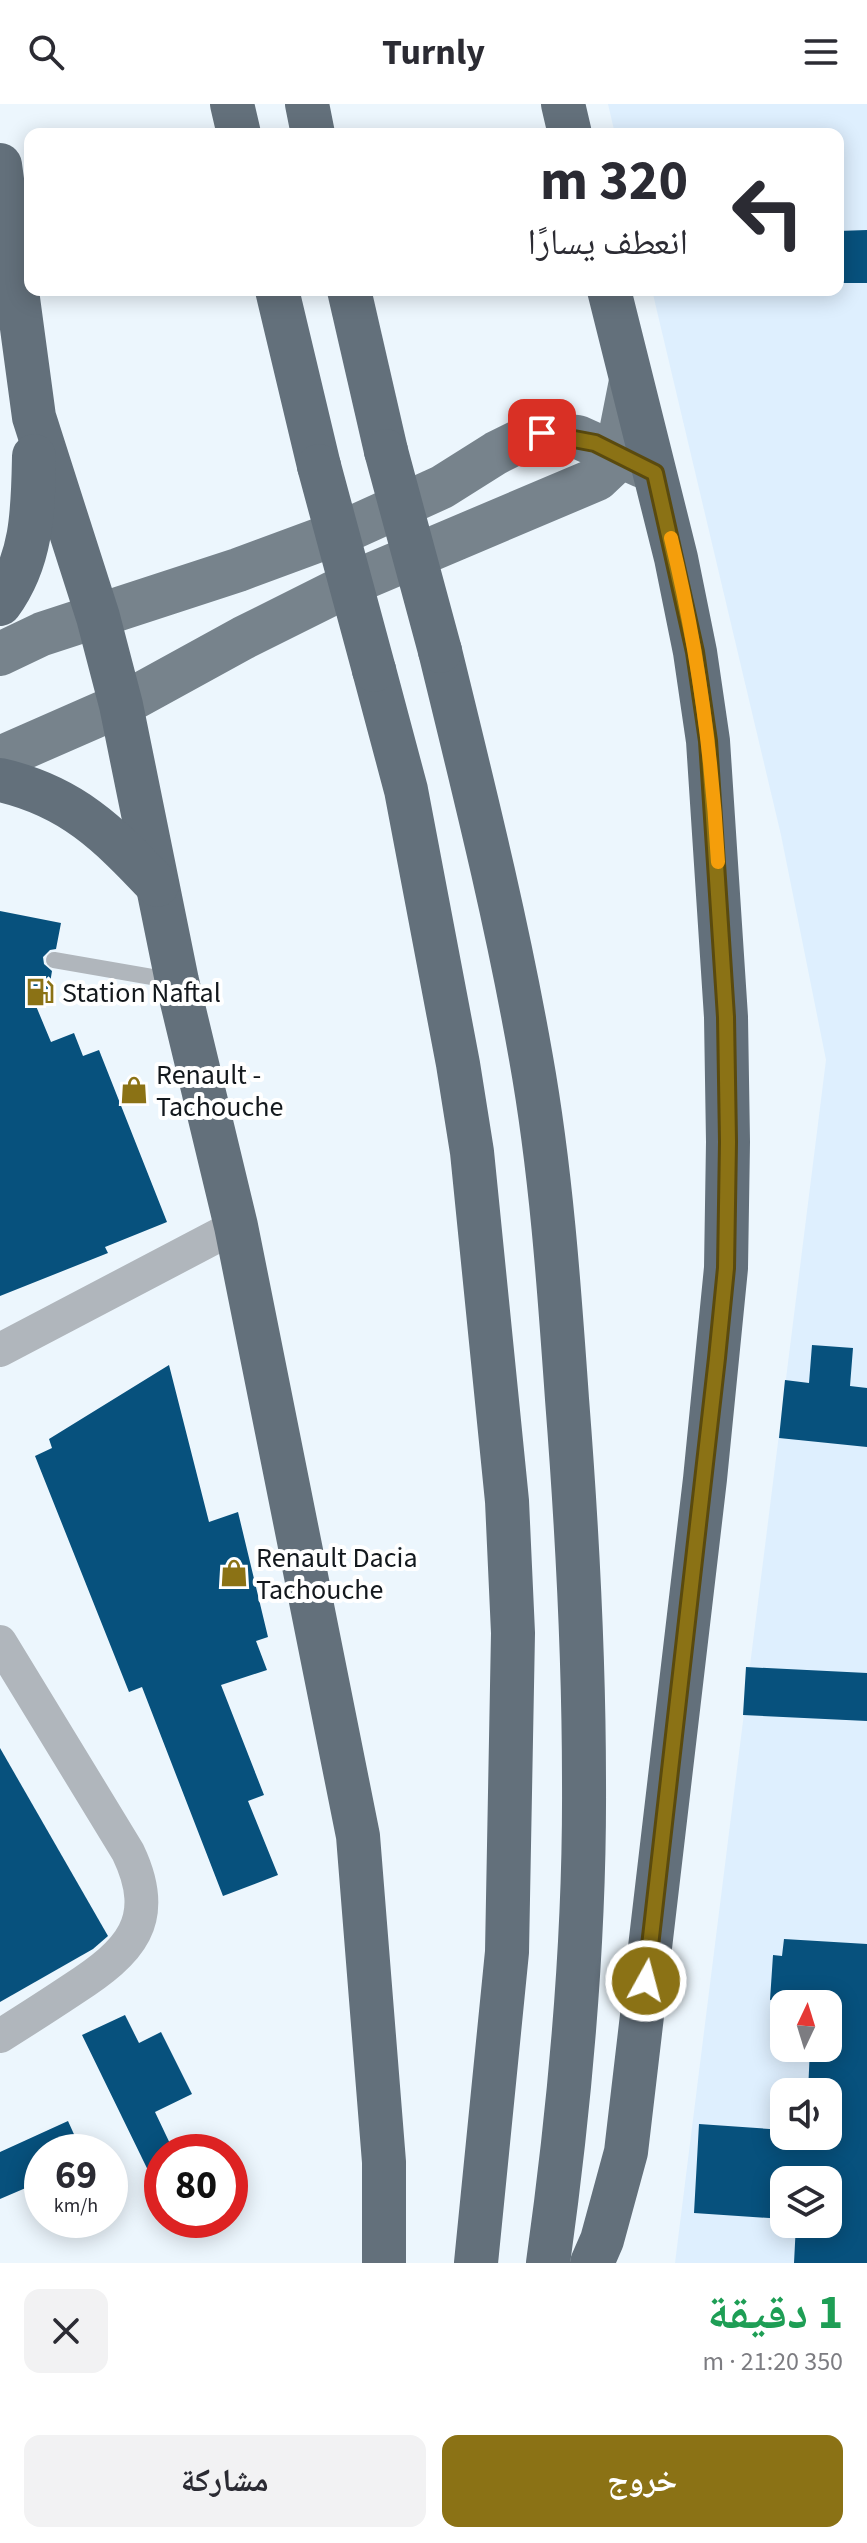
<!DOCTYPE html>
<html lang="ar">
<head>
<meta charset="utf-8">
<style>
	:root { --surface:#fff; --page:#f2f2f3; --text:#2b2b33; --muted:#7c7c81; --accent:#8b7215 }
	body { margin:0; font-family:"Source Sans 3","Noto Naskh Arabic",sans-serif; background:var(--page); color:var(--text); direction:rtl; height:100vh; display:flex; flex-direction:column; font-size:30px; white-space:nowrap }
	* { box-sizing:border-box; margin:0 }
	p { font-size:26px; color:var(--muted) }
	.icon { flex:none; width:44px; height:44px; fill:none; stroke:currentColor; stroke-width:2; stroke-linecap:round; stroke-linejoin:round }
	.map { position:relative; height:2159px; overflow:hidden; direction:ltr }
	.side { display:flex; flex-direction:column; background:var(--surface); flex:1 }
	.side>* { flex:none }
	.guide { position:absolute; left:24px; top:24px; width:820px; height:168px; border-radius:16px; box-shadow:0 4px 20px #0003; direction:rtl; background:#fff; color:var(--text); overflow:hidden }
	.needle { width:52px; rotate:4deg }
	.controls { position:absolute; left:770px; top:1886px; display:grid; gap:16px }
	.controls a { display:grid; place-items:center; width:72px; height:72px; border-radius:16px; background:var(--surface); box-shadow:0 4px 20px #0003; font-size:40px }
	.speed { position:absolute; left:24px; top:2030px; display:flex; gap:16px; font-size:40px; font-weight:700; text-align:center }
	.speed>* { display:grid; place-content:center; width:104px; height:104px; border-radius:50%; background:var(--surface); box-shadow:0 4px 20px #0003; line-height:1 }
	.speed small { font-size:20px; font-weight:400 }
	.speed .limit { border:12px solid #d22; background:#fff; color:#111 }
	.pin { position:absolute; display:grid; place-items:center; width:68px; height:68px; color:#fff; margin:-34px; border-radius:16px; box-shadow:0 4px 12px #0006 }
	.me { position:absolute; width:88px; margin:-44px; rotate:7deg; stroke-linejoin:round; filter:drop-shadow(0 0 6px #0008) }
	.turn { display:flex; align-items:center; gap:28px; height:168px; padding:0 24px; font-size:36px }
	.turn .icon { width:104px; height:104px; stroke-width:2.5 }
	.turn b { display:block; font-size:56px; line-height:68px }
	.round { display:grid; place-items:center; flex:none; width:84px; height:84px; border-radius:16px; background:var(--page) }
	.head { display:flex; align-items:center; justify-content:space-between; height:136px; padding:0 24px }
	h1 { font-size:48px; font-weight:700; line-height:60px; color:#1e9e55 }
	.button { display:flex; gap:16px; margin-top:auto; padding:16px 24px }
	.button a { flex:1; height:92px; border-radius:16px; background:var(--accent); color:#fff; font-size:32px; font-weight:700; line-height:92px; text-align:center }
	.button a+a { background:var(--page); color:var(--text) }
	header { display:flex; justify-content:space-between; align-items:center; height:104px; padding:0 24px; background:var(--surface); font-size:36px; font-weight:700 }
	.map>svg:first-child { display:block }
	.built { fill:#deeffe; fill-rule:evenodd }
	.building { fill:#07517d }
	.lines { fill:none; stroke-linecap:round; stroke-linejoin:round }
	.lane { stroke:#b0b6bc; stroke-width:16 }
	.street { stroke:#b0b6bc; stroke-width:34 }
	.primary { stroke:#77838c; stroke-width:44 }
	.highway { stroke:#63707b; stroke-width:44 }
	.highway-bridge { stroke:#63707b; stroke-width:44 }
	.route-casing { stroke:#5a4a0e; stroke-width:20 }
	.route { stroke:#8b7215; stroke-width:14 }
	.slow { stroke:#f59e0b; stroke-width:14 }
	.labels { text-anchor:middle; stroke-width:8; stroke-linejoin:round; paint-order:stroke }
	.poi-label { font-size:28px; fill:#13181d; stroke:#fff; text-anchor:start }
</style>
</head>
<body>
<header><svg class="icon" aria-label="menu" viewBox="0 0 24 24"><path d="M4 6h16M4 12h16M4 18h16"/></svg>Turnly<svg class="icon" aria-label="search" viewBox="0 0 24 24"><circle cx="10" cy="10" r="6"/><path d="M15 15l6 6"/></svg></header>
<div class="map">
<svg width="867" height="2159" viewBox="0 0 867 2159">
	<rect width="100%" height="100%" fill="#ecf6fd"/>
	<path class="built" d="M608,0h259v2159h-192l151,-1203 -45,-225 -129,-545h186v-156h-223zM784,1900h44v44h-44zM784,1988h44v44h-44zM784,2076h44v44h-44z"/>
	<g class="building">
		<polygon points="867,126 867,179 838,179 838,127"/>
		<polygon points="0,807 61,819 56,845 50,846 43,853 44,860 52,867 49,885 31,890 51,938 74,929 83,952 99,946 167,1118 105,1143 108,1149 0,1192"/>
		<polygon points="812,1241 853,1244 850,1282 867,1284 867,1343 779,1334 785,1276 809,1279"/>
		<polygon points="169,1261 209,1418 238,1408 268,1533 256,1537 267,1566 221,1581 264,1691 248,1697 278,1771 223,1792 142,1583 129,1588 35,1352 52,1344 49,1335"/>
		<polygon points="746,1563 867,1569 867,1617 743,1611"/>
		<polygon points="0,1644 108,1832 93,1845 0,1898"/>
		<polygon points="784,1835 867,1840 867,2159 794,2159 796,2120 828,2120 828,2076 784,2076 784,2115 694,2109 699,2020 784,2026 784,2032 828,2032 828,1988 808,1988 810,1944 828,1944 828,1900 770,1896 773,1851 782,1852"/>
		<polygon points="125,1911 139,1939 161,1928 192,1990 155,2008 174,2048 162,2048 162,2095 82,1931"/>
		<polygon points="68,2017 82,2048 42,2048 42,2077 0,2095 0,2048"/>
	</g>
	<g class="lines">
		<polyline class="lane" points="54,856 175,877"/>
		<g class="street">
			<polyline points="0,1246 236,1122"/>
			<path d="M0,1538l128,210c33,69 2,100 -55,137 -24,16 -49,32 -73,47"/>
		</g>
		<g class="primary">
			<polyline points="0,550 42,530 238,466 354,423 442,383 496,349 530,332 542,329 578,333 642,362"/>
			<polyline points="0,654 121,601 243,534 361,475 597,375 615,358 631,277"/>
		</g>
		<g class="highway">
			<polyline points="232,0 239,30"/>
			<polyline points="307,0 313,30"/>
			<polyline points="563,0 570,30"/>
			<polyline points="0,61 34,313 98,513 121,601 177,877 236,1122 358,1732 384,2058 384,2159"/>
			<polyline points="277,186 319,362"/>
			<polyline points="349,186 386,347"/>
			<path d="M0,500c33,-45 33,-95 34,-148"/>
			<path d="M440,547c33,135 67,270 91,407 20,112 28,227 36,341 10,128 17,255 17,384 1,160 -14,322 -36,480"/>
			<polyline points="374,566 406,686 458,960 472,1048 507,1397 513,1529 507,1848 476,2159"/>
			<path d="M0,676c71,16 109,54 157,105"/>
			<polyline points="592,2159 602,2136 626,2048 705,1375 726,1164 728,1038 726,913 708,637 695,548 676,454 609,186"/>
		</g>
		<g class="highway-bridge">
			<polyline points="386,347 440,547"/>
			<polyline points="319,362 374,566"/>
		</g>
	</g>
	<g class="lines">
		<defs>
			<polyline id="route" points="542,329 595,339 655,369 695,548 708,637 726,913 728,1038 726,1164 717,1254 646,1877"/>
		</defs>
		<use href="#route" class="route-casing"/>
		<use href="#route" class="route"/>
		<path class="slow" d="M671,434c26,107 41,215 47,324"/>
	</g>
	<defs>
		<symbol id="fuel-bare" viewBox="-9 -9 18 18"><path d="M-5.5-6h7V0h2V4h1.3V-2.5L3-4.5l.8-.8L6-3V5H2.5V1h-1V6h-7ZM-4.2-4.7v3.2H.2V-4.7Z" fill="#8b7215" stroke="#fff" stroke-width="2.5" paint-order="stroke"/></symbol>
		<symbol id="shop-bare" viewBox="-9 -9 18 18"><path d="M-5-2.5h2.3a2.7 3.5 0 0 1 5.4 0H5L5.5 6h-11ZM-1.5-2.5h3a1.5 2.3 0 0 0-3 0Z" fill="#8b7215" stroke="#fff" stroke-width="2.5" paint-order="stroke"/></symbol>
	</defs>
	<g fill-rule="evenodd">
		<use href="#fuel-bare" x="20" y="868" width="40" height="40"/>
		<use href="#shop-bare" x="114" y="966" width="40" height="40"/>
		<use href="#shop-bare" x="214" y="1449" width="40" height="40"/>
	</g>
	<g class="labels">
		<g class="poi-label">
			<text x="62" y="898">Station Naftal</text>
			<text x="156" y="980">Renault -<tspan x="156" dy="32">Tachouche</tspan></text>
			<text x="256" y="1463">Renault Dacia<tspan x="256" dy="32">Tachouche</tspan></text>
		</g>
	</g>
</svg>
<div class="controls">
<a><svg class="needle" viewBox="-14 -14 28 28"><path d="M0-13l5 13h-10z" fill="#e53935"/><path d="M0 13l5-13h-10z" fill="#7c7c81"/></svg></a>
<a><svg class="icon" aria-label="sound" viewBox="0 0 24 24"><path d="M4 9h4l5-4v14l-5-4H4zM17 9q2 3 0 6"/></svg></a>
<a><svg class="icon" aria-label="layers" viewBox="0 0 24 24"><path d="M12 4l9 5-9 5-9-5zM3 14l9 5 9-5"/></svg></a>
</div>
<div class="speed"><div>69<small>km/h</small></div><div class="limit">80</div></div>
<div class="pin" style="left:542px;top:329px;background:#d93025"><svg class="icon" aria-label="arrive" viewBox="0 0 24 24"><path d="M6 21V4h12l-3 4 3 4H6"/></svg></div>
<svg class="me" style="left:646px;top:1877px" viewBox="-20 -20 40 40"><circle r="17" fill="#8b7215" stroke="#fff" stroke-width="3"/><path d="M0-11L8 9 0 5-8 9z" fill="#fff"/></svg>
<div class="guide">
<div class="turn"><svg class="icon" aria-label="left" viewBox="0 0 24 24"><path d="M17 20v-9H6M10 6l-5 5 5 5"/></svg><div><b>320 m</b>انعطف يسارًا</div></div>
</div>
</div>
<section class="side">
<div class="head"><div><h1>1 دقيقة</h1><p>350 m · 21:20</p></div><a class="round"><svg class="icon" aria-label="close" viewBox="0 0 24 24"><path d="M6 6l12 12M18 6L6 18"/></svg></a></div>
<div class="button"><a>خروج</a><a>مشاركة</a></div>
</section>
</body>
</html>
